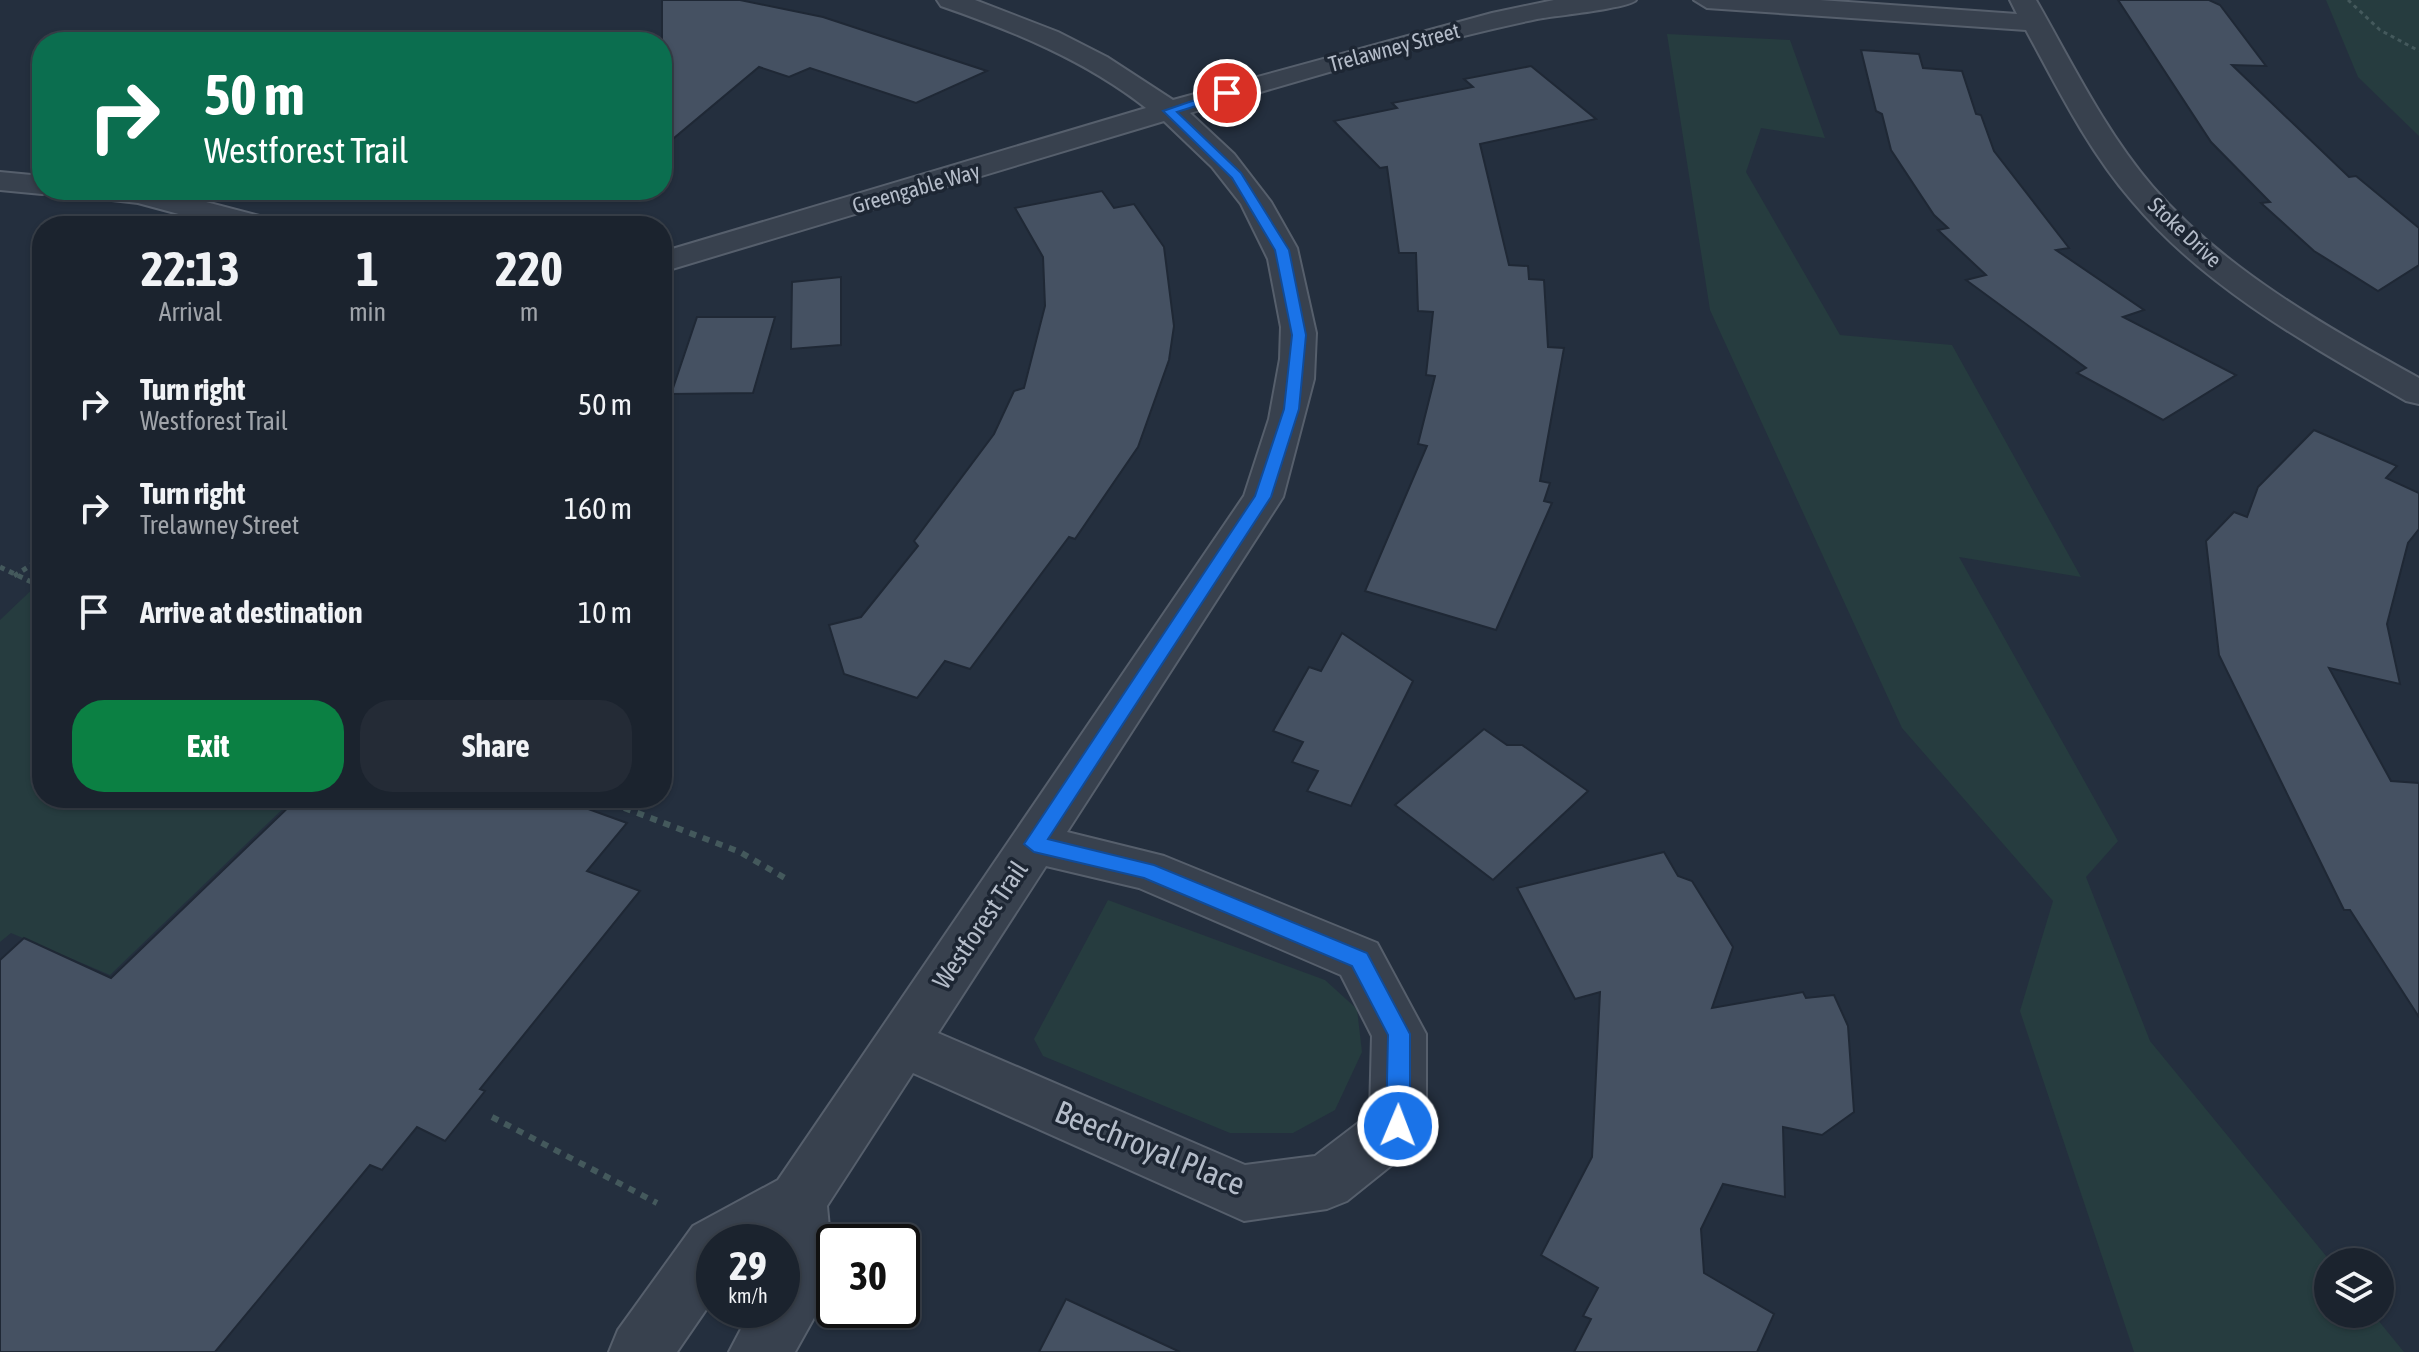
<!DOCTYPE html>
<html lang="en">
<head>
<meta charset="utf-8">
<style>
	:root { --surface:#1b232e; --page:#242b36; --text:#f1f3f6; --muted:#a0a4aa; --line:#39404a; --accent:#0b8043 }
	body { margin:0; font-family:"Asap Condensed",sans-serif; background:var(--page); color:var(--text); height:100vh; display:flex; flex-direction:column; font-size:30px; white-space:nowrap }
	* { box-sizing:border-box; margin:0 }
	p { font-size:26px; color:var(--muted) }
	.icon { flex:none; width:44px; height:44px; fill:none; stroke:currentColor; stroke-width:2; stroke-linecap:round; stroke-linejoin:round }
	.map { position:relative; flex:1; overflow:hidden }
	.details { position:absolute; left:32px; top:216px; width:640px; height:592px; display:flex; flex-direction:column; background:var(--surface); border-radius:32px; box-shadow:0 2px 6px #0004,0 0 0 2px var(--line) }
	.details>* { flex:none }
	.hud { position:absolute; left:32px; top:32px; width:640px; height:168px; border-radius:32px; box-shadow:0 2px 6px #0004,0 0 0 2px var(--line); background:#0b6e4f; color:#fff; overflow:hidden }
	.fabs { position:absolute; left:2314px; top:1248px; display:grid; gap:16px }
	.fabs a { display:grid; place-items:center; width:80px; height:80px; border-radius:50%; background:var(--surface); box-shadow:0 2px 6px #0004,0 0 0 2px var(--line); font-size:40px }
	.speed { position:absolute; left:696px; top:1224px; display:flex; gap:16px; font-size:40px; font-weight:700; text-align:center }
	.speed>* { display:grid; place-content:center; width:104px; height:104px; border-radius:50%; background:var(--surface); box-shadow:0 2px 6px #0004,0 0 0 2px var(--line); line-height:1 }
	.speed small { font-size:20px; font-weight:400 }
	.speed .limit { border:4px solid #111; border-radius:12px; background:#fff; color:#111 }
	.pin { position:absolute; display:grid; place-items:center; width:68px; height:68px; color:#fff; margin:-34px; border:4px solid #fff; border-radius:50%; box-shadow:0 2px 8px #0007 }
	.me { position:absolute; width:88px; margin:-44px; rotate:1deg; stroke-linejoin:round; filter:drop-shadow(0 0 6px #0008) }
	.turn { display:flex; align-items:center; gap:28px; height:168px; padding:0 40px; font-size:36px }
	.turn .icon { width:104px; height:104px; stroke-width:2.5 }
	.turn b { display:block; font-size:56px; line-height:68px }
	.eta { display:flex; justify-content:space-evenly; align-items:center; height:136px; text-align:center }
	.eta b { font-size:48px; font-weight:700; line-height:56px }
	.button { display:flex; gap:16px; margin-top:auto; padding:16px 40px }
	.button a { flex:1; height:92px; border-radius:32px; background:var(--accent); color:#fff; font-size:32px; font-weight:700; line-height:92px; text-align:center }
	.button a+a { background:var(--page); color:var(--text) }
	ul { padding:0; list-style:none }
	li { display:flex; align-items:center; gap:24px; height:104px; padding:0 40px }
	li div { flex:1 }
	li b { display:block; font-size:30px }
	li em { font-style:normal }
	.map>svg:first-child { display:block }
	.green { fill:#263c3f }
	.building { fill:#455162; stroke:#1f2835; stroke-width:2 }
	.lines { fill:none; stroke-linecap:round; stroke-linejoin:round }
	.minor-casing { stroke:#565f6c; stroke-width:4 }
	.path-far2 { stroke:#44595c; stroke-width:3; stroke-dasharray:4 4; stroke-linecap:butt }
	.path-far1 { stroke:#44595c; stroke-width:5; stroke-dasharray:5 5; stroke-linecap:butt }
	.path { stroke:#44595c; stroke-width:6; stroke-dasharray:7 7; stroke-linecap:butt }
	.minor { fill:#38414e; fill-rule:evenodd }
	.route { fill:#1a73e8; stroke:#114b97; stroke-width:2 }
	.labels { text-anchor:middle; stroke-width:7; stroke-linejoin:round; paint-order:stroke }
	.far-street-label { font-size:22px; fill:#b4bcc9; stroke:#1d2633 }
	.street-label { font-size:26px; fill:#b4bcc9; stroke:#1d2633 }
	.near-street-label { font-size:32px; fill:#b4bcc9; stroke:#1d2633 }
</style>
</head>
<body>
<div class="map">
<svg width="2419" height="1352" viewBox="0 0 2419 1352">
	<rect width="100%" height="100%" fill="#242f3e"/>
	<g class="green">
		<polygon points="2326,0 2419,0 2419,136 2358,77"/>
		<polygon points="1667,34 1790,40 1825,138 1761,128 1746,172 1840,335 1952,345 2081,577 1959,557 2118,841 2086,877 2150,1041 2331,1262 2328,1314 2373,1314 2404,1352 2134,1352 2020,1011 2053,901 1902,728 1710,310"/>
		<polygon points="41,581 42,798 294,798 110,975 11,933 0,942 0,620"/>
		<polygon points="1108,900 1325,980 1357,1009 1362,1052 1335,1110 1293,1133 1230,1133 1043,1056 1034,1039"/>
	</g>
	<g class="building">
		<polygon points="662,0 740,0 823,17 987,71 916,103 810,68 789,77 759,67 662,148"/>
		<polygon points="2118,0 2209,0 2220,5 2266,66 2232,65 2349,177 2356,176 2419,228 2419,265 2378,291 2314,251 2261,203 2270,202 2211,142"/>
		<polygon points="1861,50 1919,54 1923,68 1962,71 1976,114 1981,115 1994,151 2069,248 2056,250 2144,310 2123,317 2236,375 2163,420 2077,373 2086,368 1966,280 1986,275 1938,230 1948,228 1934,215 1891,150 1882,114 1876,111"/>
		<polygon points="1531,66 1596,119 1480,144 1509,265 1528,266 1529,279 1544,280 1548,347 1564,348 1540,481 1550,483 1544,501 1552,503 1496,630 1365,591 1427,446 1418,444 1435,376 1426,375 1433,312 1418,311 1416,253 1399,253 1387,167 1380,168 1334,121 1397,108 1392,103 1473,87 1464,79"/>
		<polygon points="1102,191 1114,208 1134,204 1164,247 1174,326 1169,360 1138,447 1075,539 1069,537 970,669 945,661 917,698 844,674 829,625 861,617 918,546 914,541 994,434 1014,391 1024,388 1045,306 1043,257 1015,208"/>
		<polygon points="841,277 841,345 791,349 792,282"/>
		<polygon points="697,317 775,317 753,393 671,394"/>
		<polygon points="2314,430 2397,466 2386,478 2419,493 2419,529 2408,543 2387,624 2400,684 2329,668 2391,781 2419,783 2419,1017 2350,910 2344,910 2219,655 2206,541 2234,512 2247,517 2258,487"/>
		<polygon points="1342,633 1413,681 1351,806 1307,791 1318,771 1292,762 1303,742 1273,731 1309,667 1321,671"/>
		<polygon points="1484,729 1507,745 1522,745 1588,791 1493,880 1395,805"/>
		<polygon points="298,798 558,798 627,823 587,871 640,891 480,1089 485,1091 445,1141 417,1127 382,1170 370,1165 215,1352 0,1352 0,960 24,938 111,978"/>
		<polygon points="1664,852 1678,876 1692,881 1733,947 1712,1008 1803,992 1806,998 1834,995 1848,1026 1854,1112 1822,1135 1783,1127 1785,1197 1723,1184 1701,1229 1704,1273 1774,1314 1757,1352 1574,1352 1591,1319 1583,1316 1598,1288 1541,1255 1592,1157 1600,992 1575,999 1517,888"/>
		<polygon points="1066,1299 1180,1352 1039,1352"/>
	</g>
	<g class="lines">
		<defs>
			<g id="minor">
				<path d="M937,0h38l83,32 49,25 66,43 319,-87 62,-13h82c-5,8 -83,16 -99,19 -117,25 -233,60 -347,94l44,41 37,48 26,46 19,85 -2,46 -31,118 -216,335 97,24 213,87 49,91v92l-8,18 -71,57 -20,8 -83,12 -331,-148 -86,133 7,76 -39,70h-66l22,-42h31v-68h-68v56l-37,54h-68l9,-22 75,-104 85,-46 466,-684 25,-77 11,-60 1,-32 -13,-68 -27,-55 -29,-37 -48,-46 -502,151v-20l484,-144c-61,-48 -133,-77 -205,-102zM1046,866l93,22 202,87 31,61 -2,78 -55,42 -70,9 -307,-132z"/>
				<path d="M1694,0h126l197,14 -7,-14h26c36,63 69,131 116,186 71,83 173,140 267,192v26l-13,-3c-97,-56 -201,-113 -274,-200 -44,-51 -74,-112 -106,-171l-319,-22z"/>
				<polygon points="0,172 42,176 42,190 54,190 42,194 0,190"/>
				<polygon points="81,190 160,190 271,219 276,226 223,226 138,203 86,197"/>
			</g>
		</defs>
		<use href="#minor" class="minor-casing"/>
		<polyline class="path-far2" points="2348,0 2380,30 2419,51"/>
		<g class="path-far1">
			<polyline points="0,567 42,587"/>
			<polyline points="14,576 42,558"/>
		</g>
		<g class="path">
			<polyline points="598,798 740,852 785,878"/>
			<polyline points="492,1117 657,1203"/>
		</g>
		<use href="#minor" class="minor"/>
	</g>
	<polygon class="route" points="1227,89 1233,93 1231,95 1177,112 1241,173 1289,250 1306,335 1299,409 1271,497 1048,839 1154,865 1367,953 1410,1034 1410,1126 1406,1134 1398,1137 1390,1134 1386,1126 1388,1035 1352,966 1144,878 1034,852 1024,844 1255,496 1284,409 1292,335 1275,250 1232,178 1163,111"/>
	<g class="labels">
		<g class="far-street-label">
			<text transform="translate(1394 47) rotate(-15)" y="8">Trelawney Street</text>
			<text transform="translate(916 188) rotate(-16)" y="8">Greengable Way</text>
			<text transform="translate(2185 232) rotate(43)" y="8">Stoke Drive</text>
		</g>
		<g class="street-label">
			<text transform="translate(980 925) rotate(-56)" y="9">Westforest Trail</text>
		</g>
		<g class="near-street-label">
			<text transform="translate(1150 1148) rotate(22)" y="11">Beechroyal Place</text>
		</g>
	</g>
</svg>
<div class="fabs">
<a><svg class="icon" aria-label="layers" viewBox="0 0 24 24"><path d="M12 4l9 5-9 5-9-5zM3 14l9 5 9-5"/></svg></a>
</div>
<div class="speed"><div>29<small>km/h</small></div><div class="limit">30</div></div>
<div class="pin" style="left:1227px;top:93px;background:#d93025"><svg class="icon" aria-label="arrive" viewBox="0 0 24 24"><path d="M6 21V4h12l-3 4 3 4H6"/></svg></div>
<svg class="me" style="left:1398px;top:1126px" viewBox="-20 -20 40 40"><circle r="17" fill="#1a73e8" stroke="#fff" stroke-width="3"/><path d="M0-11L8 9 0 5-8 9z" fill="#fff"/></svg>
<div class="hud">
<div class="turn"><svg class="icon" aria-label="right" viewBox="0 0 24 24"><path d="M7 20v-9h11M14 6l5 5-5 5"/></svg><div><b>50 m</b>Westforest Trail</div></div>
</div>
<section class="details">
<div class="eta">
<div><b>22:13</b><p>Arrival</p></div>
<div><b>1</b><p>min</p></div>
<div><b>220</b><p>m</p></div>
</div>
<ul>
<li><svg class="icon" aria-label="right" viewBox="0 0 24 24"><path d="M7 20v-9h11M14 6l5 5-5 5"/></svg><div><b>Turn right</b><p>Westforest Trail</p></div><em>50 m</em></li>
<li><svg class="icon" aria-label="right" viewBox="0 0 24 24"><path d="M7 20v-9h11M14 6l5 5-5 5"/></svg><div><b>Turn right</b><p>Trelawney Street</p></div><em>160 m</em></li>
<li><svg class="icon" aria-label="arrive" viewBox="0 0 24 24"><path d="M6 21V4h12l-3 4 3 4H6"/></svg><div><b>Arrive at destination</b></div><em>10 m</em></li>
</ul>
<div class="button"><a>Exit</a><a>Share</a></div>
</section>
</div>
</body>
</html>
